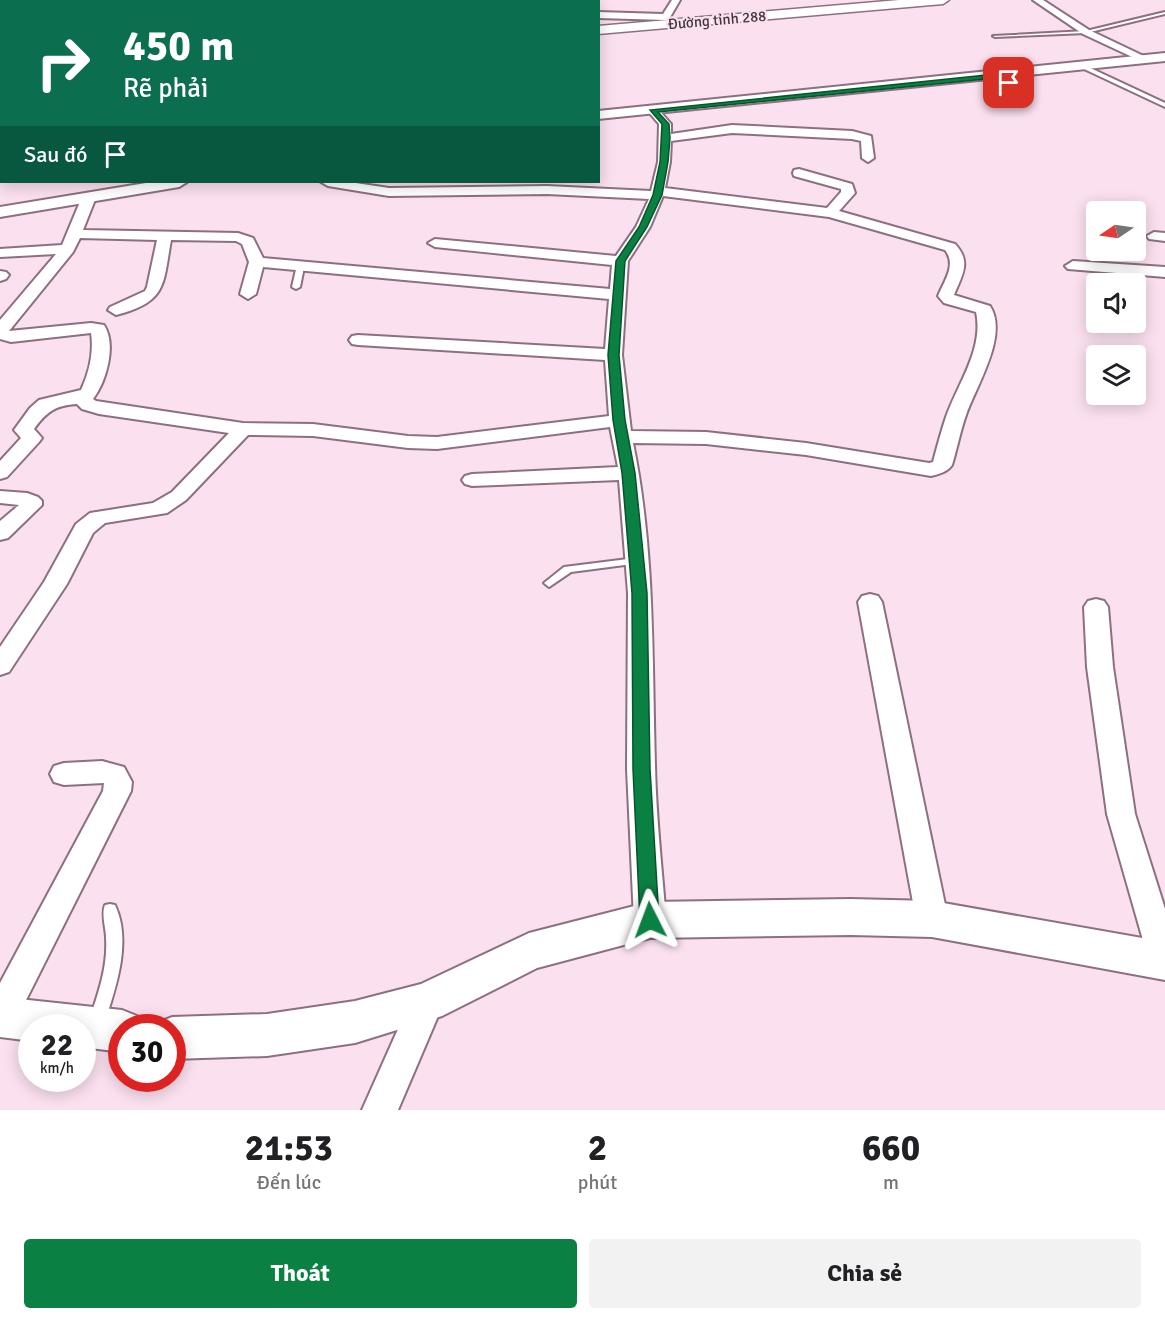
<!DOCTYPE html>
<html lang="vi">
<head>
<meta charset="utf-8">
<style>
	:root { --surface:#fff; --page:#f2f2f2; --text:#202124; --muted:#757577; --accent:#0b8043 }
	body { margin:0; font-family:Signika,sans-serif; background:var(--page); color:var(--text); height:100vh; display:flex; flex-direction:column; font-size:22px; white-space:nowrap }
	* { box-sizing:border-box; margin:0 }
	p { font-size:20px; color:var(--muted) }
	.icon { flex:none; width:33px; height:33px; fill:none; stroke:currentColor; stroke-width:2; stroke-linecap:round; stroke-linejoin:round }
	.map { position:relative; height:1110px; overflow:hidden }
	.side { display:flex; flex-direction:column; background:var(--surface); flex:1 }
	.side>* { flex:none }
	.banner { position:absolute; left:0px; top:0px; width:600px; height:183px; box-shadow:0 3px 15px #0003; background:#0b6e4f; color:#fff; overflow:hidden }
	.needle { width:39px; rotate:257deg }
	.tools { position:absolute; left:1086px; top:201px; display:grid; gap:12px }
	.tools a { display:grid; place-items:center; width:60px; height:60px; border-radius:6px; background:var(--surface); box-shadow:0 3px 15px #0003; font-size:30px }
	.speed { position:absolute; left:18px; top:1014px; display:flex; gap:12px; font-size:30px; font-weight:700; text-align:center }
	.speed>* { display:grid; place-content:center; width:78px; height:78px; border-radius:50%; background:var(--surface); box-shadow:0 3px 15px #0003; line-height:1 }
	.speed small { font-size:15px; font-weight:400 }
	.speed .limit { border:9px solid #d22; background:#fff; color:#111 }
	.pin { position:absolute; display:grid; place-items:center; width:51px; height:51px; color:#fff; margin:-26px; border-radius:12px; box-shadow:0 3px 9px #0006 }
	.me { position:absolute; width:66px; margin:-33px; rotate:357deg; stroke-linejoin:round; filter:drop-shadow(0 0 4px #0008) }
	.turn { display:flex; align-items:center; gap:21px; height:126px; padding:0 24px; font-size:27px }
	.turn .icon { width:78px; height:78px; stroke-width:2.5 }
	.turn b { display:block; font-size:42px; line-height:51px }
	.then { display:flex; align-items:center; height:57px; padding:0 24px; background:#0003; gap:12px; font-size:22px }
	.eta { display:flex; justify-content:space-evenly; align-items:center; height:102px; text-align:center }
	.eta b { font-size:36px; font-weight:700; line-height:42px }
	.action { display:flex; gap:12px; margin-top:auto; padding:12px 24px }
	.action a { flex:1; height:69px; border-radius:6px; background:var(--accent); color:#fff; font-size:24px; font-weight:700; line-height:69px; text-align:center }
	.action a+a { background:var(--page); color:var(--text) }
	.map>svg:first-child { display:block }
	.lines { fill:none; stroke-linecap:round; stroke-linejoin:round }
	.service-casing { stroke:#8d7080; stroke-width:4 }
	.minor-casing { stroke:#8d7080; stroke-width:4 }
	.tertiary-casing { stroke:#8d7080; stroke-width:4 }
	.primary-casing { stroke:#8d7080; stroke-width:3 }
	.service { fill:#fff; fill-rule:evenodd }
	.minor { fill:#fff; fill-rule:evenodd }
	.tertiary { fill:#fff; fill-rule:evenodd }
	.primary { fill:#fff; fill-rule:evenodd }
	.route { fill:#0b8043; stroke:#07532c; stroke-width:1.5 }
	.labels { text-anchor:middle; stroke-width:4.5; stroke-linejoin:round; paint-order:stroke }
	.far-street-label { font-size:15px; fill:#44373f; stroke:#fbe0ef }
</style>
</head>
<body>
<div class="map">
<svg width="1165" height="1110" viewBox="0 0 1165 1110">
	<rect width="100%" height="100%" fill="#fbe0ef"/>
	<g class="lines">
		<defs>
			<g id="service">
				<polygon points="1165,12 1165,14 1086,33 995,37 993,36 1086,31"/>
				<polygon points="1082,66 1086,66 1165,103 1165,107 1082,68"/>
				<polygon points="994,75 998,75 1025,91 1020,92 994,77"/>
				<polygon points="297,265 304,267 300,287 296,289 292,287"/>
				<polygon points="636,558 641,561 640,563 571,572 549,587 544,583 564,567"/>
				<path d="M110,904l5,1c17,36 1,82 -10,116l-2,5 -6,3 -6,-3 -2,-5c9,-27 19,-54 17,-83 0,-10 -5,-24 -1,-33z"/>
			</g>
			<g id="minor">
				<polygon points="359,0 368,0 369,2 360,2"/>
				<polygon points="390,0 413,0 389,2"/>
				<rect x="476" y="0" width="8" height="2"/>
				<polygon points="506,0 521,0 522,2 507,2"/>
				<rect x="564" y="0" width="8" height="2"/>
				<polygon points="672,0 680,0 669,19 666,20 598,18 598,12 663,14"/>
				<polygon points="1033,0 1043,0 1089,30 1152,60 1143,62 1083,34"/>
				<path d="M653,107l4,1 14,16v10l61,-9 120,6 19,5 3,22 -6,4 -6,-4 -1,-17 -9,-2 -120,-6 -61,8 -1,21 -5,26 162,20 14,-16v-3l-47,-13 -1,-3 1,-3 5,-1 53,15 3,9 -16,18 116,33c17,18 7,31 -1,51l36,11c19,29 -14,80 -24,109 -6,17 -9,34 -14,50 -5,7 -13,9 -21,11l-125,-21 -100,-11 -73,-1c22,106 19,215 22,322 1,52 7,104 11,155l-5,10 -11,4 -11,-4 -5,-10 -7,-151 1,-176 -9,-113 -147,6 -7,-2 -3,-4 3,-4 7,-2 146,-7 -8,-40 -173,22 -29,-1 -95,-12 -65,-1 -62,65 -19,13 -62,10 -12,10 -26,51 -58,88 -9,3v-28l44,-65 32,-58 14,-11 63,-10 19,-11 57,-59 -130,-19 -17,-5 -5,-5c-21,1 -31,8 -43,25l8,9 -3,4 -32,35 -7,2v-18l21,-23 -7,-8 16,-22 9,-8 42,-10c8,-17 13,-38 10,-57l-80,9 -11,-3v-19l56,-66 -56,3v-8l62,-4 20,-48 7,-4 7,4 -13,33 155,3 15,5 10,20 347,31 2,-24 -177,-18 -7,-4 7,-4 181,17 20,-29 13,-28 -102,-5 -158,2 -61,-10 -7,-4h28l40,6 158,-2 104,5 7,-29 1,-38 -12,-14zM663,196l166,21 116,33c12,15 -1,31 -7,46l6,7 32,9c8,37 -18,71 -30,105 -5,15 -9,30 -13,45l-4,1 -123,-20 -100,-11 -75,-1 -9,-76 6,-94 22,-34zM80,238l77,2 -10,47 -2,4 -35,16 -2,3 8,5c51,-13 47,-30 55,-75l65,1 6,3 7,18 -9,32 8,5 8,-5 7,-27 346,32 -4,50 -247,-14 -6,1 -3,4 3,4 6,1 247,15 4,56 -172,21 -29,-1 -95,-12 -70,-1 -147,-22 -3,-2c13,-17 24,-54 11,-74l-13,-2 -82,8 64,-79z"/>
				<polygon points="1154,232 1165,233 1165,241 1149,239 1147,236"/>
				<polygon points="1073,261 1165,267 1165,277 1068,269 1065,266"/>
				<polygon points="0,271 6,272 9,275 6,279 0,281"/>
				<polygon points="0,491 27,493 38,497 42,501 42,505 8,538 0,540 0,521 19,505 0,503"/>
				<polygon points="870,594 878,596 882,602 948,919 943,929 932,933 921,929 916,919 858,602 862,596"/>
				<polygon points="1096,599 1104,601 1108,607 1113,667 1135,814 1165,909 1165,976 1153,972 1149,961 1107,814 1087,667 1084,607 1088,601"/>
				<polygon points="102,761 124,767 132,782 131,791 12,1028 0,1033 0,983 103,791 104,783 64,785 54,782 50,774 54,766 64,763"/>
				<polygon points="427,986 439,991 444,1002 398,1110 362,1110 415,991"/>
			</g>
			<g id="tertiary">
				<polygon points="1165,53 1165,61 598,119 598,111"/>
				<polygon points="152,182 187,182 179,187 0,217 0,207"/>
				<polygon points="851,899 932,901 1165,942 1165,980 932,937 851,935 650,938 537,968 442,1016 355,1043 267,1056 172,1059 172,1028 155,1028 157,1023 172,1017 267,1014 355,1001 421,984 529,933 650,902"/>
				<polygon points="0,997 122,1010 137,1016 142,1028 122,1028 122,1052 82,1047 82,1028 32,1028 32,1041 0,1037"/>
			</g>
			<g id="primary">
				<polygon points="899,0 949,0 943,4 598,34 598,26"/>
				<rect x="0" y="96" width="2" height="10"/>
			</g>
		</defs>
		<use href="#service" class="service-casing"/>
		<use href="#minor" class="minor-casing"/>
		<use href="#tertiary" class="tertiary-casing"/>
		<use href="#primary" class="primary-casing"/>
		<use href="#service" class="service"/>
		<use href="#minor" class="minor"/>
		<use href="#tertiary" class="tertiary"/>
		<use href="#primary" class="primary"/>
	</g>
	<polygon class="route" points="996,74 1012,83 1007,85 995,78 658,112 669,124 670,138 668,162 662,195 647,227 625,261 619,355 625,420 635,473 647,593 650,769 659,920 657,926 650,928 643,926 640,920 633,769 632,593 622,473 613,420 608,355 616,261 639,227 653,195 660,162 662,124 650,110"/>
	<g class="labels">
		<g class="far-street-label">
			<text transform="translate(717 20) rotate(-5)" y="5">Đường tỉnh 288</text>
		</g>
	</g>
</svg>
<div class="tools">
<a><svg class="needle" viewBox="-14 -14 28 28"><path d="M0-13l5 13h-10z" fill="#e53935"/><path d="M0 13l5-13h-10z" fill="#757577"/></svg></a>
<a><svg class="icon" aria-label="sound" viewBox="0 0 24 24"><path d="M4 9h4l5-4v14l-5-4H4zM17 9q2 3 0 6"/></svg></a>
<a><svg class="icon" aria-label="layers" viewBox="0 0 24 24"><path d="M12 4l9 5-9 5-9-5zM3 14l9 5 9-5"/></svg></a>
</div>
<div class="speed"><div>22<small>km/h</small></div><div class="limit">30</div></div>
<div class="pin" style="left:1009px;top:83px;background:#d93025"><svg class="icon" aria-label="arrive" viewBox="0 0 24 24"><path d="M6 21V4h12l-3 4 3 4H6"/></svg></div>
<svg class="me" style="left:650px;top:920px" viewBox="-20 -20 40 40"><path d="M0-17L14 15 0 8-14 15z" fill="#0b8043" stroke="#fff" stroke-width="4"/></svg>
<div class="banner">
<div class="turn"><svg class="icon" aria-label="right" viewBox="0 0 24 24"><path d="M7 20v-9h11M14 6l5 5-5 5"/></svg><div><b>450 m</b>Rẽ phải</div></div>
<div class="then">Sau đó<svg class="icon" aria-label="arrive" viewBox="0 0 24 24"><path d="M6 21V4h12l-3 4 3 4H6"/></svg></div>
</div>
</div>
<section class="side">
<div class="eta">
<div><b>21:53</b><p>Đến lúc</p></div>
<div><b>2</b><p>phút</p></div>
<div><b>660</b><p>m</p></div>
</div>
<div class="action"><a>Thoát</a><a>Chia sẻ</a></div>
</section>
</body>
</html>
